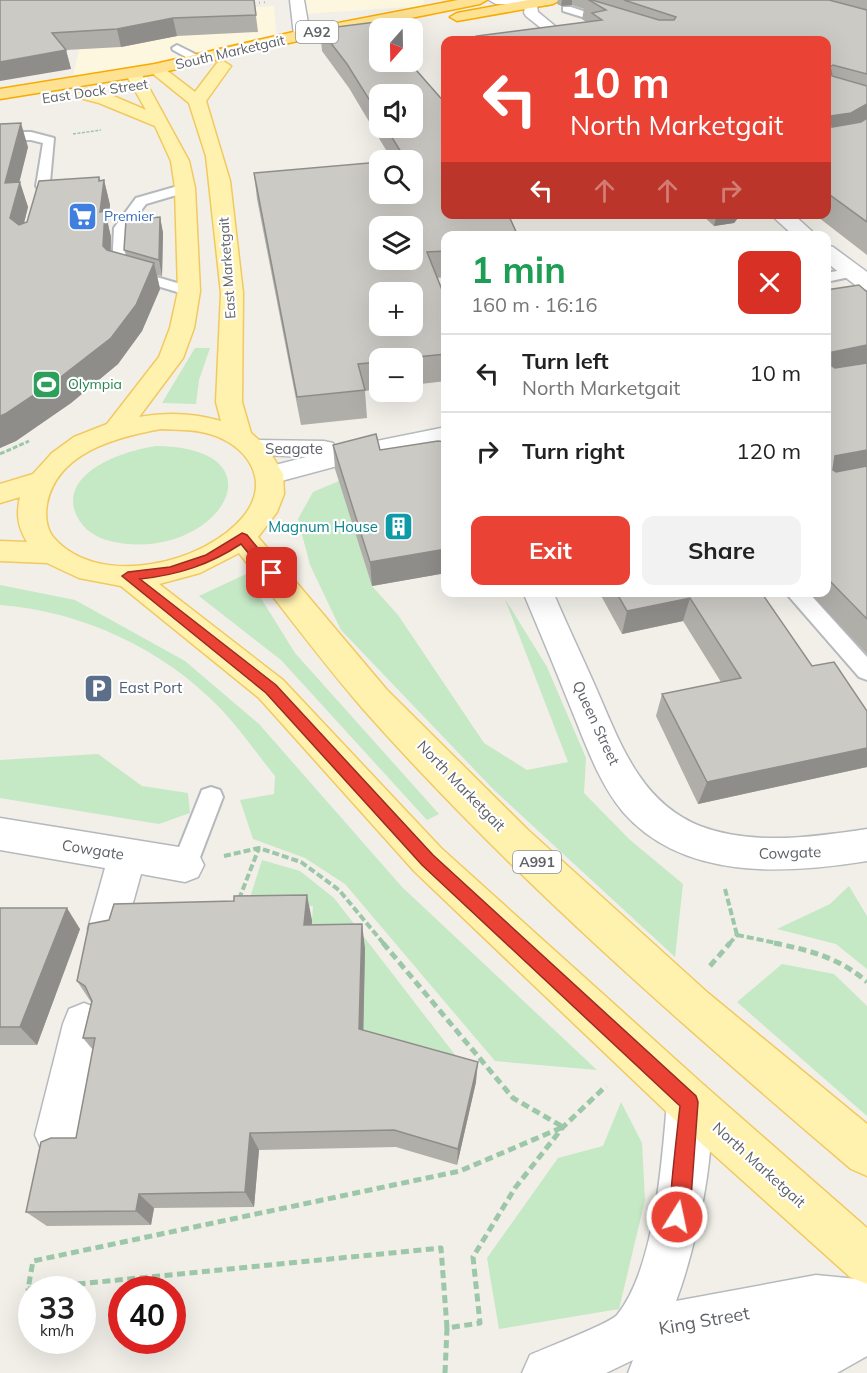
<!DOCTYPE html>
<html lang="en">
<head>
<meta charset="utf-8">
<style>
	:root { --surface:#fff; --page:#f2f2f2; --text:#222; --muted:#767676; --line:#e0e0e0; --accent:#ea4335 }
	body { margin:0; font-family:Mulish,sans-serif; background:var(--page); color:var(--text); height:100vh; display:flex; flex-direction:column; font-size:22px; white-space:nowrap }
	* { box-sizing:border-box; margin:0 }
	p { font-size:20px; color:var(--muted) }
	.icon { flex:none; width:33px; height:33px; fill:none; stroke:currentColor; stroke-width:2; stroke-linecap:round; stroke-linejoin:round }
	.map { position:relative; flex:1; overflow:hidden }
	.panel { position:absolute; left:441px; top:231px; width:390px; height:366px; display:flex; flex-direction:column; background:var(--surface); border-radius:12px; box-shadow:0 6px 24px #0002 }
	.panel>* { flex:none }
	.guide { position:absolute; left:441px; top:36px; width:390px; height:183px; border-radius:12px; box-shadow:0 6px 24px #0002; background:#ea4335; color:#fff; overflow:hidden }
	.needle { width:39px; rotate:200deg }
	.tools { position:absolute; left:369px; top:18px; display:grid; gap:12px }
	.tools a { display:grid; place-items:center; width:54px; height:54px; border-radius:12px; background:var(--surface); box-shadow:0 6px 24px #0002; font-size:30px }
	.speed { position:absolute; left:18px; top:1276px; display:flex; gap:12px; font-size:30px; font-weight:700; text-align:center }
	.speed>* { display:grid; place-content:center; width:78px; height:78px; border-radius:50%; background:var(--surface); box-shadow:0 6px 24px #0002; line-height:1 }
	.speed small { font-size:15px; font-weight:400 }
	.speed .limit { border:9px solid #d22; background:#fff; color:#111 }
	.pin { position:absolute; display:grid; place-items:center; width:51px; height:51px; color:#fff; margin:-26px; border-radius:12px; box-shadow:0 3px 9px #0006 }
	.me { position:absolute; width:66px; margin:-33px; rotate:10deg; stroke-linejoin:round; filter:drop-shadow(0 0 4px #0008) }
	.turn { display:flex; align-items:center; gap:21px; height:126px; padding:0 30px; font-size:27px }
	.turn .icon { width:78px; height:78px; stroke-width:2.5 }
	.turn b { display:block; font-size:42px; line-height:51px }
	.lanes { display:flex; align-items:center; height:57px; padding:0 30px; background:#0003; justify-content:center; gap:30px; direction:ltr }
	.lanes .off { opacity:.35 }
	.round { display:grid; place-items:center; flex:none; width:63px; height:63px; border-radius:12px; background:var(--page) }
	.head { display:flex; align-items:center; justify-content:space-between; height:102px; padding:0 30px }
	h1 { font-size:36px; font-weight:700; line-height:45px; color:#1e9e55 }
	.button { display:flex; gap:12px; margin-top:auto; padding:12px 30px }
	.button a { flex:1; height:69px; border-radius:12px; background:var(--accent); color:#fff; font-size:24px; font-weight:700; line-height:69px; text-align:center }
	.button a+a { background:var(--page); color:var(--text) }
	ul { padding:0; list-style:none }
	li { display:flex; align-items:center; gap:18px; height:78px; padding:0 30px; border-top:2px solid var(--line) }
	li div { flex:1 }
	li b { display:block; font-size:22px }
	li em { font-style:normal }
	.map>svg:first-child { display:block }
	.commercial { fill:#fef7e0 }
	.green { fill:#c5e8c5 }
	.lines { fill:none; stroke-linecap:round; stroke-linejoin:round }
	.lane-casing { stroke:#b5b8bc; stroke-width:4 }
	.street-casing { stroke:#b5b8bc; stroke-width:3 }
	.secondary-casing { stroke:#b6babf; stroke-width:3 }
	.primary-casing { stroke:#f2c960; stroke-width:3 }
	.highway-casing { stroke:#f9ab00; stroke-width:3 }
	.path-far3 { stroke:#9cc7a9; stroke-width:1.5; stroke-dasharray:3 1.5; stroke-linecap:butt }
	.path-far2 { stroke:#9cc7a9; stroke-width:3; stroke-dasharray:5 2; stroke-linecap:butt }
	.path-far1 { stroke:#9cc7a9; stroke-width:4; stroke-dasharray:7 3; stroke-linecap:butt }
	.path { stroke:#9cc7a9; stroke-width:5; stroke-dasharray:8 4.5; stroke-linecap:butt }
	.lane { fill:#fff; fill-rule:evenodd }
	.street { fill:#fff; fill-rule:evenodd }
	.secondary { fill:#fff; fill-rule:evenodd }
	.primary { fill:#fff2af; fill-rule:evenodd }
	.highway { fill:#fde293; fill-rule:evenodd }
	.rail { stroke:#b6b7b8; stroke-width:2; stroke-dasharray:1 4; stroke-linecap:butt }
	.wall { fill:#afaea9; fill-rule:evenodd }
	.shaded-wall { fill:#8f8d8a }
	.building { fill:#cccac5; stroke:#8f8d8a; stroke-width:1.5; fill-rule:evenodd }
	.route { fill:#ea4335; stroke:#982c22; stroke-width:1.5 }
	.labels { text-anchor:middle; stroke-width:4.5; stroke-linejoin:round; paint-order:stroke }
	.shield { fill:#fff; stroke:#8f9295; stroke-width:1.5 }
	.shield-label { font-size:14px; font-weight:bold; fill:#5f6368 }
	.far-street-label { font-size:14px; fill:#5f6368; stroke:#fff }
	.far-shop-label { font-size:14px; fill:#366cbe; stroke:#fff; text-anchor:start }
	.far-leisure-label { font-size:14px; fill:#27864d; stroke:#fff; text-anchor:start }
	.street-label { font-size:15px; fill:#5f6368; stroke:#fff }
	.culture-label { font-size:15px; fill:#0d838f; stroke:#fff; text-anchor:end }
	.service-label { font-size:15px; fill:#4e5e75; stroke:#fff; text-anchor:start }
	.near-street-label { font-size:18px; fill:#5f6368; stroke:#fff }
</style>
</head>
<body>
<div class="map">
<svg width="867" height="1373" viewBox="0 0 867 1373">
	<rect width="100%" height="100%" fill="#f1efe8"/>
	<g class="commercial">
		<polygon points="297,0 424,0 423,6 306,14"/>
		<polygon points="274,6 276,34 155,64 73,76 87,17"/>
	</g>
	<g class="green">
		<polygon points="195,348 210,348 199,380 196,404 162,403"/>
		<path d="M156,446c135,2 58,120 -46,95 -17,-4 -31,-15 -36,-32 -9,-40 54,-59 82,-63z"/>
		<polygon points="339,481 372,586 398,615 484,743 527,770 568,762 505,599 547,667 586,758 584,793 629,839 683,884 675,957 494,790 341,630 310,565 298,519 313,492"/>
		<polygon points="246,574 295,653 439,814 427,820 281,660 199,596"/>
		<path d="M0,585l75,15 110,61 74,63 143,163 195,183 -102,-9 -150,-177 -40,-26 -52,-19 -13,-39 34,-6 1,-18c-18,-22 -35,-47 -55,-68 -57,-59 -138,-97 -220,-103z"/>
		<polygon points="98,754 142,786 188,793 190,813 159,824 0,798 0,760"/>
		<polygon points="262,860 300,871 334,898 476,1082 379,1074 310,950 313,906 247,907"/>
		<polygon points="849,886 867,916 867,969 836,944 777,929 830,904"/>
		<polygon points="782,964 834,974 867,1006 867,1116 737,1002"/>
		<polygon points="621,1102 642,1143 645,1200 619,1309 499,1329 487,1258 558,1158 603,1146"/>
	</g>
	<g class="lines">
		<defs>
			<g id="lane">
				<polygon points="563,7 571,7 670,40 656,40 563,11"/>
				<polygon points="177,45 203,58 204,60 195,62 173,50 172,48"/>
				<polygon points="0,132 31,132 54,138 50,182 72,182 72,188 38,189 36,186 43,143 31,140 0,140"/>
				<polygon points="185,184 190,185 190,191 146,204 128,228 126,268 194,288 197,291 194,294 184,294 114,273 112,270 114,228 136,198"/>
				<polygon points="854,268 861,272 859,275 826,282 826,273"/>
				<polygon points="785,592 808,592 867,657 867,680 859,677"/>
				<polygon points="211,787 220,790 223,797 194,873 185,877 176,873 172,865 202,790"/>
			</g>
			<g id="street">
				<polygon points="290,0 304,0 310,35 307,38 302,40 294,35"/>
				<polygon points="489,0 555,0 555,1 548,5 496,4"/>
				<path d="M523,592h30c14,33 29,64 43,96 24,55 44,114 104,138 52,20 114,11 167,3v32c-81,13 -184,20 -244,-49 -25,-30 -38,-70 -53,-106 -15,-38 -31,-76 -47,-114z"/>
				<polygon points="0,818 185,848 198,853 204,865 198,877 185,882 141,874 122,942 108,947 94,942 88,929 105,868 0,850"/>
				<polygon points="84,1003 99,1009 105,1024 81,1135 74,1151 58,1158 42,1151 35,1135 63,1024 69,1009"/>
			</g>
			<g id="secondary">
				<polygon points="526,1 536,1 538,12 572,40 556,40 526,16 524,13"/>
				<polygon points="770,214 793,214 817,236 794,236"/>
				<polygon points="826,245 833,247 867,272 867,290 859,288 826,262"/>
				<polygon points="446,427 446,443 371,457 270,484 260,481 256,475 260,469 306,457 245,454 241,448 245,442 254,440 324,441 333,443 337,449"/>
				<path d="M689,1080l16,6c19,46 -11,168 -29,215l140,-26 51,5v76l-30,17h-209l5,-13 -27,13h-84l8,-18c15,-7 79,-31 87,-40 38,-47 45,-154 50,-213l6,-16z"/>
			</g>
			<path id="primary" d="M223,61l8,5 -25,35 24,80 13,112 -1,109 9,31 16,14 16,27 1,20 -7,18 -19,25 129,153 141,140 180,163 159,131v52l-16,-7c-170,-145 -340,-293 -488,-460 -43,-50 -83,-104 -124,-156l-39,20 -41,11 124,96 158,168 264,238 162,142v56l-17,-7 -177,-159 -258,-246 -156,-174 -138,-112 -42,-8 -32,-15 -47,-2v-20l27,1c-9,-15 -11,-27 -7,-45l-20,6v-19l33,-10 19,-21 22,-16 33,-13 52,-67 11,-29 8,-37 -3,-103 -4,-27 -16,-35 -56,-23 -19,-5 -2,-4 8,-5 25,6 35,15 -21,-37 2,-3 6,-2 8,5 48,88 6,27 5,103 -6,37 -11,30 -44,59c28,-5 55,-4 82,4l-5,-19 5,-109 -15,-137 -17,-53 -42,-34 8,-5 6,2 34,26 22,-29zM161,429c15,1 31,0 45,4 41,10 67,48 37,84 -39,47 -144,72 -189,21 -8,-9 -9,-23 -7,-34 10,-52 70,-67 114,-75z"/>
			<g id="highway">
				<polygon points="458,0 487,0 480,4 302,40 155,74 0,99 0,89 155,64 302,30"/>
				<polygon points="528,0 560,0 553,4 457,21 450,17 457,13"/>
			</g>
		</defs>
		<use href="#lane" class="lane-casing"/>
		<use href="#street" class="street-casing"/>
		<use href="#secondary" class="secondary-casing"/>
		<use href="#primary" class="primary-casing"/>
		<use href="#highway" class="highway-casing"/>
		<polyline class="path-far3" points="73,134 101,130"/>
		<polyline class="path-far2" points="0,454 29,441"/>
		<g class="path-far1">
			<polyline points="224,856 259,848 301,862 339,890 384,944"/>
			<polyline points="725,889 737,935"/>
			<polyline points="239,899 259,848"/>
			<polyline points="737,935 781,944"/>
			<polyline points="729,944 737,935"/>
		</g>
		<g class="path">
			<polyline points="383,943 513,1098 563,1127"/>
			<path d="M774,943c35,7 66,15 93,39"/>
			<polyline points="710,966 730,943"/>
			<polyline points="447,1328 441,1248 28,1289 33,1261 460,1171 563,1127"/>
			<polyline points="445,1373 447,1328 480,1323 473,1257 515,1188 563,1127 606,1086"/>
		</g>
		<use href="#lane" class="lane"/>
		<use href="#street" class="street"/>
		<use href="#secondary" class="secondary"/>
		<use href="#primary" class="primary"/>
		<use href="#highway" class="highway"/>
		<polyline class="rail" points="239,4 269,2"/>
	</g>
	<g class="wall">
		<polygon points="0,0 254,0 258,32 177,36 121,47 66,50 71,69"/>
		<polygon points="558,0 867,0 867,255 814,214 826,214 826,40 476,40 477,36 586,22 582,19 584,9 572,5 561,6 557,4"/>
		<path d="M376,22l5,6h-1v34h29l37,42v110h62l10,22h-72v41l-9,1 9,22v81l-34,4v-27h-32v31l-15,2 2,27 -66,7 -44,-226 -3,-26 126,-11v32h32v-34h-20l-43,-72 -27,-37 -2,-22zM380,94h32v34h-32zM380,226h32v34h-32zM380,292h32v34h-32z"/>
		<polygon points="0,124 28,147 19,182 28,207 24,223 100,180 104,180 110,205 108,224 111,237 111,251 126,255 124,250 160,217 163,233 162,276 157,275 160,289 142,331 118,364 71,403 16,441 0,448"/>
		<polygon points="701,214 741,214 734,223 714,226"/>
		<polygon points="826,290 867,292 867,654 809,592 826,592"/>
		<polygon points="446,442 446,573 372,586 335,469 333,445 380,450"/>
		<polygon points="599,592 761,592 812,666 867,711 867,767 698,804 656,716 662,694 721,682 683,621 622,634"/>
		<polygon points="0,908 80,929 37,1045 0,1045"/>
		<polygon points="312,920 312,925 365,948 363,1030 476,1082 457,1165 396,1147 259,1150 254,1207 154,1208 151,1225 47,1226 26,1212 76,1138 93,1050 83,1038 91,1002 77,981"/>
	</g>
	<g class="shaded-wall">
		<polygon points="562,0 572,0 572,5 561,6"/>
		<polygon points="173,18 177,36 121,47 117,29"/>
		<polygon points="66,50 71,69 0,81 0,62"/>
		<polygon points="867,104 867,124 826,140 831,116"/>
		<polygon points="21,123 28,147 13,208 5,183"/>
		<polygon points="99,177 103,191 104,180 110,205 108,224 111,237 110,271 103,246"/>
		<polygon points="20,182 28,207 19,243 10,218"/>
		<polygon points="717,214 741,214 734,223 714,226"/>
		<polygon points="160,217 163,233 162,276 159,260"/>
		<polygon points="154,263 160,289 142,331 118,364 71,403 16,441 0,448 0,416"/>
		<polygon points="867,345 867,366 826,374 832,352"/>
		<polygon points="867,450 867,471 826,480 835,456"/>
		<polygon points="446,549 446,573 372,586 370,562"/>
		<polygon points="690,598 683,621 622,634 627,611"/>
		<polygon points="867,748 867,767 698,804 707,782"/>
		<polygon points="307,895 312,920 310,950 304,925"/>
		<polygon points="67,908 80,929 37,1045 20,1027"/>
		<polygon points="362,924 365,948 363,1050 359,1029"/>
		<polygon points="478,1062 476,1082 457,1165 458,1149"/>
		<polygon points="250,1133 259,1150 254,1207 245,1192"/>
		<polygon points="139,1194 154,1208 151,1225 136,1211"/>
	</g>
	<g class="building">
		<polygon points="0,0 254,0 256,15 173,18 117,29 52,33 66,50 0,62"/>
		<polygon points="589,0 592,0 659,20 674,20 676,17 624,0 829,0 867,10 867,74 833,65 830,67 832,76 867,86 867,104 851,113 831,116 832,127 861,122 867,118 867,222 826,192 826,40 483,40 477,36 602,20 592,13 606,10"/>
		<path d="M376,22l5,6h-1v34h29l37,42v110h62l10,22h-72v15l-19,1 19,48v54l-39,4h-27v4l-22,2 7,26 -68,7 -43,-224 126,-11v32h32v-34h-12h6l-20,-32h26v-34h-32v23l-33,-53 -27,-35zM380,226h32v34h-32zM380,292h32v34h-32z"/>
		<polygon points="21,123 5,183 20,182 10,218 19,225 27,222 39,181 99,177 99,181 104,180 100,212 105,211 103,246 107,250 154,263 136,305 111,338 62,376 5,414 0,416 0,124"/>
		<polygon points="160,217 159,260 124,250 126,220"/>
		<polygon points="859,285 867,292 867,345 832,352 832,366 835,368 867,363 867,450 835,456 833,470 836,472 867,466 867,619 826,577 826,290"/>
		<polygon points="376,434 380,450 438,441 446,442 446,549 370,562 333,445"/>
		<polygon points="616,592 761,592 812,666 834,662 867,711 867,748 707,782 662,694 741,678 690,598 627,611"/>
		<polygon points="307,895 304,925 362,924 359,1029 478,1062 458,1149 394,1130 250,1133 245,1192 139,1194 136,1211 26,1212 41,1142 51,1138 76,1138 95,1038 83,1038 92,1001 85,986 77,981 89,924 109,920 114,904 234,901 234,896"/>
		<polygon points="0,908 67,908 20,1027 0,1027"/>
	</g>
	<path class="route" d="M242,533l5,2 29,35v6h-9l-26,-32c-32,21 -63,31 -101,35l136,106 157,170 263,241 2,6 -7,96 -7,26 -7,3 -7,-3c-3,-8 8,-100 10,-118l-258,-241 -156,-172 -144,-117 6,-4 42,-5 36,-12z"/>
	<defs>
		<symbol id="supermarket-square" viewBox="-11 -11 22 22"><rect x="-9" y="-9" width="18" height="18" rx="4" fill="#3f7fe0" stroke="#fff"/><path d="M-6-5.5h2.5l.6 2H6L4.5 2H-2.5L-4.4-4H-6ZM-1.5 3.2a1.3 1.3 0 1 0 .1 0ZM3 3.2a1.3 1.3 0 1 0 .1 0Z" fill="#fff"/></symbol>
		<symbol id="stadium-square" viewBox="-11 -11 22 22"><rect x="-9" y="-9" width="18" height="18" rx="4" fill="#2e9e5b" stroke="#fff"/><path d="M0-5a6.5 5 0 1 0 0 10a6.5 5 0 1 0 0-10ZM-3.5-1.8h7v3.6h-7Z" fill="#fff"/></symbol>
		<symbol id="building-square" viewBox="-11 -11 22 22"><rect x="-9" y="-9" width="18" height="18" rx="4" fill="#0f9aa8" stroke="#fff"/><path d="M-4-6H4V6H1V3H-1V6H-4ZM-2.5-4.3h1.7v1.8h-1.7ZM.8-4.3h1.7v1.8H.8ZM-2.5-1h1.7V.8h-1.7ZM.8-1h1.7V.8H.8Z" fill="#fff"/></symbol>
		<symbol id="parking-square" viewBox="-11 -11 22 22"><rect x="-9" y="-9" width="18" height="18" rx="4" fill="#5c6f8a" stroke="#fff"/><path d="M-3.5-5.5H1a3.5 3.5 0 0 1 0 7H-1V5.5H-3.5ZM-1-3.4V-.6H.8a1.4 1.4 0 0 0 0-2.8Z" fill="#fff"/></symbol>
	</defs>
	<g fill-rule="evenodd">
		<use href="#supermarket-square" x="66" y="200" width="33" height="33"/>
		<use href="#stadium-square" x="30" y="368" width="33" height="33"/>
		<use href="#building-square" x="382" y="510" width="33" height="33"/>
		<use href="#parking-square" x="82" y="672" width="33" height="33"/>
	</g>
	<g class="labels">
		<g class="shield">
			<rect x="296" y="21" width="42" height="22" rx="4.5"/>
			<rect x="513" y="851" width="48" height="22" rx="4.5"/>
		</g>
		<g class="shield-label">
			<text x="317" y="37">A92</text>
			<text x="537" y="867">A991</text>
		</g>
		<g class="far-street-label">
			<text transform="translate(230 52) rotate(-13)" y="5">South Marketgait</text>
			<text transform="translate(95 91) rotate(-8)" y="5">East Dock Street</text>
			<text transform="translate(227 268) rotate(-94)" y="5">East Marketgait</text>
		</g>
		<g class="far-shop-label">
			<text x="104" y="221">Premier</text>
		</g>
		<g class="far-leisure-label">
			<text x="68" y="389">Olympia</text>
		</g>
		<g class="street-label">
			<text x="294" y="454">Seagate</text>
			<text transform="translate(596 723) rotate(65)" y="5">Queen Street</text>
			<text transform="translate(461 786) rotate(46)" y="5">North Marketgait</text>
			<text transform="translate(93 850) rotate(9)" y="5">Cowgate</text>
			<text transform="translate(790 853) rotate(-2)" y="5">Cowgate</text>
			<text transform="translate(759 1165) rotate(42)" y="5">North Marketgait</text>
		</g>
		<g class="culture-label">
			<text x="378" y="532">Magnum House</text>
		</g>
		<g class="service-label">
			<text x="119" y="693">East Port</text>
		</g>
		<g class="near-street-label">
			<text transform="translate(704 1321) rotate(-10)" y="6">King Street</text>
		</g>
	</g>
</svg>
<div class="tools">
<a><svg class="needle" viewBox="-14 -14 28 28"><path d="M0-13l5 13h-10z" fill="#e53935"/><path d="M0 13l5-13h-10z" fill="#767676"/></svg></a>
<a><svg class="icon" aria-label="sound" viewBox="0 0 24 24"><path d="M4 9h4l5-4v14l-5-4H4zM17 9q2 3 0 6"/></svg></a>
<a><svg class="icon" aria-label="search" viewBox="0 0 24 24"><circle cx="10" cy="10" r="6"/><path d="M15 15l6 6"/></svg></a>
<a><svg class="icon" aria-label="layers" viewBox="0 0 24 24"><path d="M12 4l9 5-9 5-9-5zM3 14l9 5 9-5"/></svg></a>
<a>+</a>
<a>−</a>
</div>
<div class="speed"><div>33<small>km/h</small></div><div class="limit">40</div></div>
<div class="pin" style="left:272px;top:573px;background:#d93025"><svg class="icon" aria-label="arrive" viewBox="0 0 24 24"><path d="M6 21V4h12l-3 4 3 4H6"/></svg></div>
<svg class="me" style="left:677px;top:1217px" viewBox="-20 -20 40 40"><circle r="17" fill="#ea4335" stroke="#fff" stroke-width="3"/><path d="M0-11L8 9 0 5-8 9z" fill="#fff"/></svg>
<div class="guide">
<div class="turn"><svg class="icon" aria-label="left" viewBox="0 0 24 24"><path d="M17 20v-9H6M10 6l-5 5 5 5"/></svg><div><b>10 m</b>North Marketgait</div></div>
<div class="lanes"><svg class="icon" aria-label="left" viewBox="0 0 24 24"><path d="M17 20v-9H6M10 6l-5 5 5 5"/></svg><svg class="icon off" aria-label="ahead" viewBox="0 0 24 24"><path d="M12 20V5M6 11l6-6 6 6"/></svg><svg class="icon off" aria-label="ahead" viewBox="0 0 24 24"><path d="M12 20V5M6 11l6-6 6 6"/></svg><svg class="icon off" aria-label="right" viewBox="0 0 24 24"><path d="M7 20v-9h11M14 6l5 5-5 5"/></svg></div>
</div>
<section class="panel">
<div class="head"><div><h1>1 min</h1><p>160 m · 16:16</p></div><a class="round" style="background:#d93025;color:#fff"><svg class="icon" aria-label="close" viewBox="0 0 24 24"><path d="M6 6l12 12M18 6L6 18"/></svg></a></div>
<ul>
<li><svg class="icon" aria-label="left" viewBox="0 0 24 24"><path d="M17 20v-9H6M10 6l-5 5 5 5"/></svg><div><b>Turn left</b><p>North Marketgait</p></div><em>10 m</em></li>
<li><svg class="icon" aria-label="right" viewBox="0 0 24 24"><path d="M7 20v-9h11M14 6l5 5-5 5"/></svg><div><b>Turn right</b></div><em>120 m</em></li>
</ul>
<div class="button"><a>Exit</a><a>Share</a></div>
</section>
</div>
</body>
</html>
